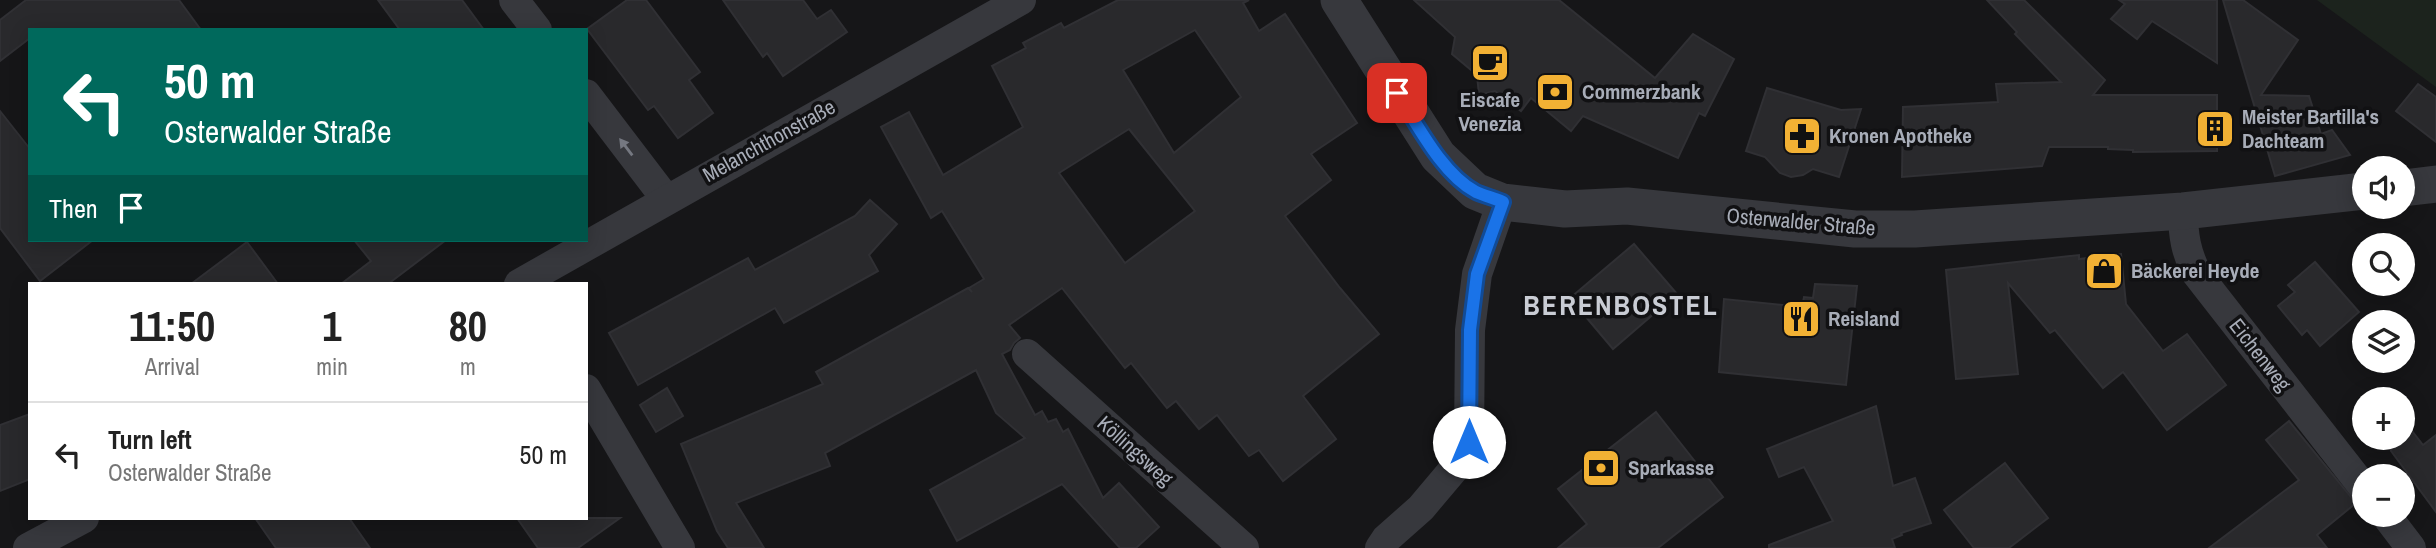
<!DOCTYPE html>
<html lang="en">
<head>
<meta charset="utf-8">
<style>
	:root { --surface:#fff; --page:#f6f6f6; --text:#222; --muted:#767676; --line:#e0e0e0 }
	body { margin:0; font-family:"Archivo Narrow",sans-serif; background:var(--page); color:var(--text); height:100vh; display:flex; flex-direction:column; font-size:26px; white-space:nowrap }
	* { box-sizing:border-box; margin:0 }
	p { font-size:23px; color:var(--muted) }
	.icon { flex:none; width:38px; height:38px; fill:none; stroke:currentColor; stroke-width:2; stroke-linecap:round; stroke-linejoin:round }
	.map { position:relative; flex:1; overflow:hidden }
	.panel { position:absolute; left:28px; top:282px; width:560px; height:238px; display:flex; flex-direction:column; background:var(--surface); border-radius:0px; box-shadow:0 4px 18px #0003 }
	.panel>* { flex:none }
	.top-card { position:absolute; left:28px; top:28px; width:560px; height:214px; border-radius:0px; box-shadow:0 4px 18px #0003; background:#00695c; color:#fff; overflow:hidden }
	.fabs { position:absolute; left:2352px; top:156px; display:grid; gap:14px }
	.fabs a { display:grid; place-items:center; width:63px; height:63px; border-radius:50%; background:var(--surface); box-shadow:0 4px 18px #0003; font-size:35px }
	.pin { position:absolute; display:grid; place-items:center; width:60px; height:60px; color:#fff; margin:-30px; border-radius:14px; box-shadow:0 4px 10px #0006 }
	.me { position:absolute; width:77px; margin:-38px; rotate:0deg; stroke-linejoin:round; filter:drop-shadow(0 0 5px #0008) }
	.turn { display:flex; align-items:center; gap:24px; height:147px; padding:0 21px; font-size:32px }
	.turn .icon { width:91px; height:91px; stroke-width:2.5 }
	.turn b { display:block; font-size:49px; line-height:60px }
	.then { display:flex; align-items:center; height:66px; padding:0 21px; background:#0003; gap:14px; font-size:26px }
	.eta { display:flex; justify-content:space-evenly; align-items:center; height:119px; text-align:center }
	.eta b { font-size:42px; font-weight:800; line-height:49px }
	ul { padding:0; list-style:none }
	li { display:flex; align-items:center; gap:21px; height:105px; padding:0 21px; border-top:2px solid var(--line) }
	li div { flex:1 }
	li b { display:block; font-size:26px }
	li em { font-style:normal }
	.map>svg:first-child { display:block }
	.green { fill:#1c231d }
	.building { fill:#29292c; stroke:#303034; stroke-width:2; fill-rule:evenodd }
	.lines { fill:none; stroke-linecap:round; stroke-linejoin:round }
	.minor { stroke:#37383d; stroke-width:30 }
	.tertiary { stroke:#37383d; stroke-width:37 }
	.oneway { fill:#757881 }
	.route-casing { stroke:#114b97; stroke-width:18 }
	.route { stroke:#1a73e8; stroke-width:12 }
	.labels { text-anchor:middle; stroke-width:7; stroke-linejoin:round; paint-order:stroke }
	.poi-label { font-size:21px; font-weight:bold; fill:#a8adb8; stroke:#111113; text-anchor:start }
	.street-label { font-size:21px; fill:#a8adb8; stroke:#111113 }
	.district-label { font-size:28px; font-weight:bold; letter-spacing:2px; fill:#c9ccd4; stroke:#111113 }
</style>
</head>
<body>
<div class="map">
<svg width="2436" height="548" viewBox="0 0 2436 548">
	<rect width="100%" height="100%" fill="#161618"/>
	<polygon class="green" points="2317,0 2436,0 2436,87"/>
	<g class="building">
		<polygon points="26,0 179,0 201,30 30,30 30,38 0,61 0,20"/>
		<polygon points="378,0 462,0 484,30 400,30"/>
		<polygon points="627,0 646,0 700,72 689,80 713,113 678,138 654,106 648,110 587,29"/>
		<polygon points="723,0 803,0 817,19 831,10 847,32 783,76 767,53 763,57"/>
		<path d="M1118,0h131l-6,3 16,28 26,-17 72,109 -46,31 20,26 -46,36 55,72 39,46 -76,62 33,43 -53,42 -24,-31 -10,6 -32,-41 -18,14 -23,-28 -9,7 -36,-45 -6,5 -63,-80 -53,37 11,13 -6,5 -4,7 -8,4 33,61 7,-4 6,11 8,-3 7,13 5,-3 35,69 16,-15 40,44 -23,21h-16l-58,-64 -105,57 -27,-51 95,-52 -29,-25 -20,-43 -151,83 5,13 -94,37 28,45h-36l-11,-17 -36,-87 142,-60 -7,-12 152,-84 4,4 -3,-4 15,-9 -42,-68 -11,7 -50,-91 28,-15 34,63 80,-48 -31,-61 34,-18 -3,-5 38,-20 3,5zM1195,30l46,67 -67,56 -51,-83zM1129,129l66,82 -70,52 -66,-90z"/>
		<polygon points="1414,0 1559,0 1655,78 1693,34 1734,59 1705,116 1699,113 1678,158 1583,116 1571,131 1531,98 1521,111 1495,91 1479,95 1477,75 1452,54 1455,37"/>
		<polygon points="1987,0 2024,0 2105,80 2093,95 2217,95 2217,151 2133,152 2133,150 2108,149 2108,147 2049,147 2042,166 1902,177 1903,107 1998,102 1996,84 2061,82 2015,34 2017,32"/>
		<polygon points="2119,0 2217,0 2217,63 2152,21 2137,39 2111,19 2125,4"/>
		<polygon points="2223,0 2243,0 2298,40 2261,95 2309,96 2321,134 2332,130 2350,155 2275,176"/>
		<polygon points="2418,84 2436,97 2436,142 2396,111"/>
		<polygon points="1767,88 1841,110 1861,109 1839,177 1813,169 1803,175 1791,177 1780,173 1765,157 1746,151"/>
		<polygon points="0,111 30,149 30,240 93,240 40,281 0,228"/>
		<polygon points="870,200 897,224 869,255 878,271 784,323 775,308 638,385 609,333 748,258 755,270 855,216"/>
		<polygon points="354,240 446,240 388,284 341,284 371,261"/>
		<polygon points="247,242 278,284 191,284"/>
		<polygon points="1634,244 1677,294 1613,349 1570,298"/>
		<polygon points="2121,254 2126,304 2163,351 2187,334 2226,385 2167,430 2123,372 2103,388 2055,330 2050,333 2008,283 2018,374 1956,379 1946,270 2079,255 2079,259"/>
		<polygon points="2315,262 2359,312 2320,346 2307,330 2302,335 2278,306 2295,292 2288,285"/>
		<polygon points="1815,284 1857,286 1846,385 1719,372 1724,299 1802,307 1804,297 1813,298"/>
		<polygon points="667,388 683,416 656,432 640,405"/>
		<polygon points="1876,406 1893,486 1915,478 1931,523 1901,533 1902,535 1892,539 1895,548 1769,548 1769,545 1833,521 1804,467 1779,477 1767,449"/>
		<polygon points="1656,412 1723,497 1658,548 1558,548 1587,524 1558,489"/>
		<polygon points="30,414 30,479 0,491 0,425"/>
		<polygon points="2289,421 2356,503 2317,535 2327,548 2209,548 2299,480 2266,440"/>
		<polygon points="2409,427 2423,445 2436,435 2436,512 2391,451 2391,440 2394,438 2403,438 2403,431"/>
		<polygon points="2005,463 2048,518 2009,548 1974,548 1944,510"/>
		<polygon points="255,518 349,518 370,548 276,548"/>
		<polygon points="517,518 620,518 578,548 538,548"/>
	</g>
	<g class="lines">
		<g class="minor">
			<polyline points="514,0 537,30"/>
			<polyline points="586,94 666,199"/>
			<path d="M2183,211c0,24 3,42 14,63l167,214"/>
			<polyline points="519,284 1021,0"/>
			<polyline points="1027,354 1244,548"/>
			<polyline points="586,389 680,548"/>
			<polyline points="2385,514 2411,548"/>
			<polyline points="28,548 84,518"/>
			<polyline points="1380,548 1386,539 1421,508 1453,470 1469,442 1470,330 1477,274 1502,202"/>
		</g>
		<g class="tertiary">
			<polyline points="1339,0 1438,156 1475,191 1502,202 1565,209 1627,206 1855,229 1915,229 2183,211 2364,191"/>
			<polyline points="2403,188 2436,184"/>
		</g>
	</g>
	<defs><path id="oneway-solid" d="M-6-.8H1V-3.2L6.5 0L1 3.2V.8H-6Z" transform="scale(1.75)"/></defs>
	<use class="oneway" href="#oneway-solid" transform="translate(626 147) rotate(-127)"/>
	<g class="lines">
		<defs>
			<path id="route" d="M1397,93c20,31 45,81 79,99 9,4 18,6 27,10l-26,72 -7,56 -1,112"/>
		</defs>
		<use href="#route" class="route-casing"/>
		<use href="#route" class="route"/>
	</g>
	<defs>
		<symbol id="cafe-square" viewBox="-11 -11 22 22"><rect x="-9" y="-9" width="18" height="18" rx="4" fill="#f2b134" stroke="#111113"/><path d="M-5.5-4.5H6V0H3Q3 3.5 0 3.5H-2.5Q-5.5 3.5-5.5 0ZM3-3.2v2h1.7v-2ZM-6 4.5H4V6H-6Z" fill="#111"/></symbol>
		<symbol id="bank-square" viewBox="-11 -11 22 22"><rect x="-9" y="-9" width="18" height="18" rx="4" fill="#f2b134" stroke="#111113"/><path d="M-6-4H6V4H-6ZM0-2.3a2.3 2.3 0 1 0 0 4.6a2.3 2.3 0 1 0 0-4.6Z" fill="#111"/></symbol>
		<symbol id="building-square" viewBox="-11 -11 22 22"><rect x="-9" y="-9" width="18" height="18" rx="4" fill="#f2b134" stroke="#111113"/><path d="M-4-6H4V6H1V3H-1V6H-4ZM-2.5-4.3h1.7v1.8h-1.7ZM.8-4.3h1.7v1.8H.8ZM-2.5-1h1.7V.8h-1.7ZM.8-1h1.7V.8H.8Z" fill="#111"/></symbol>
		<symbol id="pharmacy-square" viewBox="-11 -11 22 22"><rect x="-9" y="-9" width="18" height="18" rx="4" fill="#f2b134" stroke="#111113"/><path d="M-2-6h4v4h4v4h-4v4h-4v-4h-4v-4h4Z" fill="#111"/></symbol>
		<symbol id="shop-square" viewBox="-11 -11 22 22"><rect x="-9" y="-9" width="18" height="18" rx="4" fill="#f2b134" stroke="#111113"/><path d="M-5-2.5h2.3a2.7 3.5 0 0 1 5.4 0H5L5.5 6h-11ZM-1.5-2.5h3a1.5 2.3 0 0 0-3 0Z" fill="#111"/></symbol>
		<symbol id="restaurant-square" viewBox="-11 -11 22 22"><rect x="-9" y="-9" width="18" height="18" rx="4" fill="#f2b134" stroke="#111113"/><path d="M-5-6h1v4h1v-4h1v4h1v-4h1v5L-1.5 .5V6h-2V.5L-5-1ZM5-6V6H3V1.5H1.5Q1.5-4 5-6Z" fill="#111"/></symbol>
	</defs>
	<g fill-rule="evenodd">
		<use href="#cafe-square" x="1468" y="41" width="44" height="44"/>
		<use href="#bank-square" x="1533" y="70" width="44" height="44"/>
		<use href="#building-square" x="2193" y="107" width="44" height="44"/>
		<use href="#pharmacy-square" x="1780" y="114" width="44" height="44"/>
		<use href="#shop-square" x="2082" y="249" width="44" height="44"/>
		<use href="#restaurant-square" x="1779" y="297" width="44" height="44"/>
		<use href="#bank-square" x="1579" y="446" width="44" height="44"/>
	</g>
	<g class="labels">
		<g class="poi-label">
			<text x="1582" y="99">Commerzbank</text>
			<text x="1490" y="107" text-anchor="middle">Eiscafe<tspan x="1490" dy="24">Venezia</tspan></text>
			<text x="2242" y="124">Meister Bartilla's<tspan x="2242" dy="24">Dachteam</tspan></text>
			<text x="1829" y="143">Kronen Apotheke</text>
			<text x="2131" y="278">Bäckerei Heyde</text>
			<text x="1828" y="326">Reisland</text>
			<text x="1628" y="475">Sparkasse</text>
		</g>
		<g class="street-label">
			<text transform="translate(769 141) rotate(-29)" y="7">Melanchthonstraße</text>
			<text transform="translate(1801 222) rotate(5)" y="7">Osterwalder Straße</text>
			<text transform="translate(2260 355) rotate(52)" y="7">Eichenweg</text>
			<text transform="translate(1135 451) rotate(42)" y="7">Köllingsweg</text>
		</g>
		<g class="district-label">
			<text x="1621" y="315">BERENBOSTEL</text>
		</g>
	</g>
</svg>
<div class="fabs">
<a><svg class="icon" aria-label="sound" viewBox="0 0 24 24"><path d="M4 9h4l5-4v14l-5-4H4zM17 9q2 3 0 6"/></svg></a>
<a><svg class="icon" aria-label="search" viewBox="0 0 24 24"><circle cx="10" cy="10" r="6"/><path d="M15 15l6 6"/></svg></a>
<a><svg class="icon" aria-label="layers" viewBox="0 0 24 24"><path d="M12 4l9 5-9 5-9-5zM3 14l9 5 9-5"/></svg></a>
<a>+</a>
<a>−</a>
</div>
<div class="pin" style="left:1397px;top:93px;background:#d93025"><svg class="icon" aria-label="arrive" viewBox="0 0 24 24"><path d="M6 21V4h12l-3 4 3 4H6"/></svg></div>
<svg class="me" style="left:1469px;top:442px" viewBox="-20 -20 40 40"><circle r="19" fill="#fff"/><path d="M0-13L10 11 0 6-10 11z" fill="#1a73e8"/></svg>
<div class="top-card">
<div class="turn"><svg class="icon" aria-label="left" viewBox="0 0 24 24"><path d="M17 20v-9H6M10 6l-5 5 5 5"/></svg><div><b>50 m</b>Osterwalder Straße</div></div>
<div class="then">Then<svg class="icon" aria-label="arrive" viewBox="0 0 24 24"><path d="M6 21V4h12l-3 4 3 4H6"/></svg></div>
</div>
<section class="panel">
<div class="eta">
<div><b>11:50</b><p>Arrival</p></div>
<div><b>1</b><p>min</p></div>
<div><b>80</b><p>m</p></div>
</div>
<ul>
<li><svg class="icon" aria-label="left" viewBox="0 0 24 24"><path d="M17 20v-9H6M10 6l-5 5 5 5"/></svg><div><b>Turn left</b><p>Osterwalder Straße</p></div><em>50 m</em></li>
</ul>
</section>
</div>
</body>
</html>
